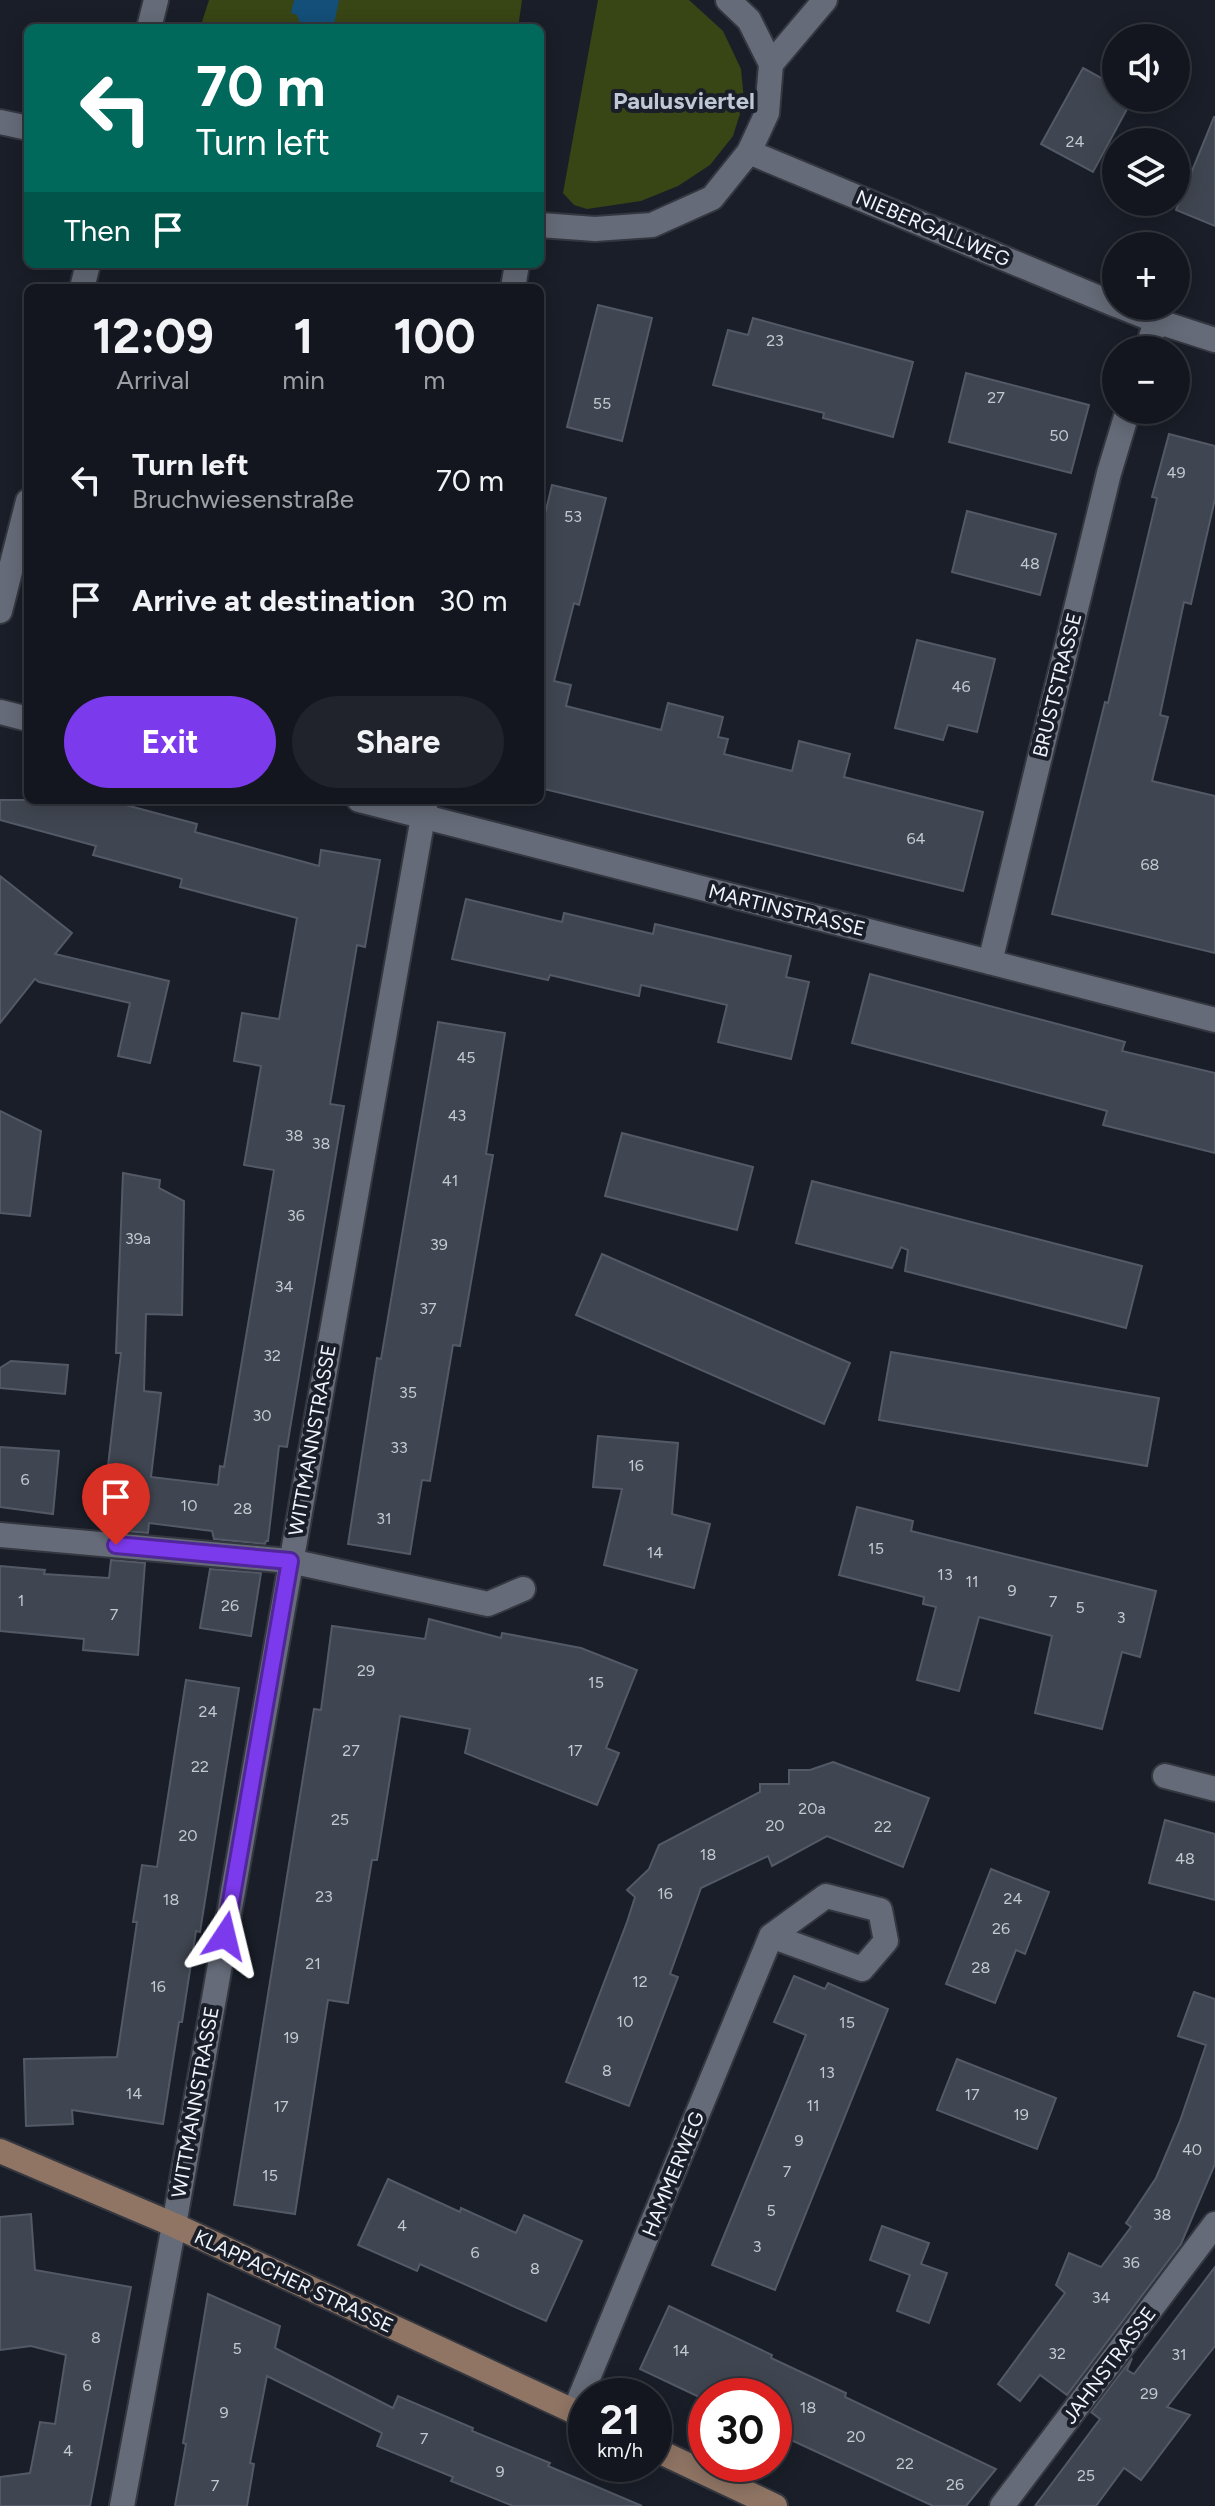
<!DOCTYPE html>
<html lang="en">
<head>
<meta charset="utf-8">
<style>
	:root { --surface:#13161e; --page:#20232b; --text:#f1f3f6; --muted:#9d9fa4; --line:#32353c; --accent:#7c3aed }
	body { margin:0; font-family:Figtree,sans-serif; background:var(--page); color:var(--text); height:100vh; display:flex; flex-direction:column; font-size:30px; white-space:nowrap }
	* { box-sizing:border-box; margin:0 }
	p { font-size:26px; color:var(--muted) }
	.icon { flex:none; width:44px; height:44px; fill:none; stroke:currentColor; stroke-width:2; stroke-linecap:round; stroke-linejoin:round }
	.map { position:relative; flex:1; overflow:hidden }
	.panel { position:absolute; left:24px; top:284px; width:520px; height:520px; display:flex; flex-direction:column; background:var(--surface); border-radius:12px; box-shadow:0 4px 20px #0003,0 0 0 2px var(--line) }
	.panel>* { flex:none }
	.hud { position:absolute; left:24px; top:24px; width:520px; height:244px; border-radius:12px; box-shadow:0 4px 20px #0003,0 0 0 2px var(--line); background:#00695c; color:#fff; overflow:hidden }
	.controls { position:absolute; left:1102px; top:24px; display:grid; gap:16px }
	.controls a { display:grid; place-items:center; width:88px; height:88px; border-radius:50%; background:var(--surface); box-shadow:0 4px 20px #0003,0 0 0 2px var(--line); font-size:40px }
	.speed { position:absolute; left:568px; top:2378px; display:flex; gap:16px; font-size:40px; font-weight:700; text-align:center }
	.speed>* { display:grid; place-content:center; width:104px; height:104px; border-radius:50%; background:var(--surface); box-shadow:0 4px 20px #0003,0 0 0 2px var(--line); line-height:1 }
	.speed small { font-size:20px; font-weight:400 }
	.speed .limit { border:12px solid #d22; background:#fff; color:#111 }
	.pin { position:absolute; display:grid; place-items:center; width:68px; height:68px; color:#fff; margin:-82px -34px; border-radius:50% 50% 50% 0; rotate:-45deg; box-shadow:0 0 8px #0007 }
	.pin .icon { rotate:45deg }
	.me { position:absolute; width:88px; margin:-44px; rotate:10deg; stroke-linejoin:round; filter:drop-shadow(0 0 6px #0008) }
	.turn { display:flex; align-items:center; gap:28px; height:168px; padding:0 40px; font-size:36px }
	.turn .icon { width:104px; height:104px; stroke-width:2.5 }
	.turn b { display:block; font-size:56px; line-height:68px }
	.then { display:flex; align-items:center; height:76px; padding:0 40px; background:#0003; gap:16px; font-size:30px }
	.eta { display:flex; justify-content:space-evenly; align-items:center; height:136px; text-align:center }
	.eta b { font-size:48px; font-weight:700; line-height:56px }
	.action { display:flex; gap:16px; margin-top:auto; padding:16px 40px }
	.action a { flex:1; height:92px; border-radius:48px; background:var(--accent); color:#fff; font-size:32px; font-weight:700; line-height:92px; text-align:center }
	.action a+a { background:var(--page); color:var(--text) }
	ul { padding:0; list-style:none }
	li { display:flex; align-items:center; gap:24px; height:120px; padding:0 40px }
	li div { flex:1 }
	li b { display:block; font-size:30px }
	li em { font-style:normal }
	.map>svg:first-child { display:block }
	.green { fill:#384514 }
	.water { fill:#134f79 }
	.building { fill:#404651; stroke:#535966; stroke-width:2 }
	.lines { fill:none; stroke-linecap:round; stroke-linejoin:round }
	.street-casing { stroke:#343740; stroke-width:28 }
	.secondary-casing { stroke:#343740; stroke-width:28 }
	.street { stroke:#656b78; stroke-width:24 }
	.secondary { stroke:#907564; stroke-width:24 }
	.route-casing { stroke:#51269a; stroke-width:20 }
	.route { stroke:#7c3aed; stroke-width:14 }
	.labels { text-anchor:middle; stroke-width:8; stroke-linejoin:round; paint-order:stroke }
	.number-label { font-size:16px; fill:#c4c8d0 }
	.street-label { font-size:20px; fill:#f0f4fb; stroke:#191e28 }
	.quarter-label { font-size:24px; font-weight:bold; fill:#c0c7d5; stroke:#191e28 }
</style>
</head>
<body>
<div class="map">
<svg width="1215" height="2506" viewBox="0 0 1215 2506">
	<rect width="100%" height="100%" fill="#191e28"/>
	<g class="green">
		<polygon points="209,0 522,0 518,28 200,28"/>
		<polygon points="598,0 689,0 723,31 741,69 744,101 733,136 710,165 678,186 641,201 587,209 574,205 563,193"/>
	</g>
	<polygon class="water" points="294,0 339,0 334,24 328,22 324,28 302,28 297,15 291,13"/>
	<g class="building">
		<polygon points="1083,68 1116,86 1116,98 1133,98 1093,172 1041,144"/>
		<polygon points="1214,117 1215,117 1215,226 1176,210"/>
		<polygon points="598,305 652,318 622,441 567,427"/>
		<polygon points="753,318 913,362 893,437 823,418 824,413 713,385 728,330 748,335"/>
		<polygon points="966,373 1089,405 1071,473 949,442"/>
		<polygon points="1169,434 1215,446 1215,499 1191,604 1184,602 1160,715 1168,717 1152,781 1215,796 1215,953 1052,914 1105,702 1108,703 1157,498 1152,497"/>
		<polygon points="552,485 606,498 579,605 574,603 554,681 571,685 566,706 661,730 668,703 723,717 718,737 728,739 724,754 792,771 799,741 850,754 844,777 983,812 963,891 540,788 540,535"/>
		<polygon points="967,511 1056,534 1040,595 952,572"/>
		<polygon points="917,640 995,659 977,732 948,725 943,740 895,728"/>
		<polygon points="0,800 107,800 197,824 195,832 319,866 321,850 380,860 365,947 357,945 330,1104 344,1106 287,1447 279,1446 268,1541 266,1541 265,1544 214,1539 212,1531 149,1523 148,1533 114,1530 115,1519 102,1518 121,1353 116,1353 123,1173 160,1180 159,1188 184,1201 182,1315 146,1314 144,1391 161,1393 151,1477 218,1485 220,1466 224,1467 274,1170 244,1165 261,1066 234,1061 242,1013 279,1019 297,918 180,887 182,879 93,855 96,846 0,820"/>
		<polygon points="0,876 72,933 55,954 169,981 150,1063 118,1056 130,1003 39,982 35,979 0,1023"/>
		<polygon points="466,899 562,922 564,913 653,934 655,924 791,956 786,977 809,982 791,1059 718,1042 727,1005 641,985 639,996 550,975 548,980 452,959"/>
		<polygon points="870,974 1125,1042 1122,1051 1215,1073 1215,1153 1103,1125 1107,1111 852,1043"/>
		<polygon points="438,1022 505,1033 486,1154 493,1155 460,1346 453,1345 430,1481 422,1480 410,1554 348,1544 377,1358 381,1359"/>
		<polygon points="0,1111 41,1131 30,1216 0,1213"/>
		<polygon points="622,1133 753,1167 737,1230 605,1196"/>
		<polygon points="812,1181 1142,1266 1126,1328 905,1271 908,1250 901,1247 892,1268 796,1243"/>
		<polygon points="602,1254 850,1363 824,1424 576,1315"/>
		<polygon points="891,1352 1159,1398 1147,1466 879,1420"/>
		<polygon points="11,1361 68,1365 65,1394 0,1388 0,1368"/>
		<polygon points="598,1436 678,1443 672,1514 710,1524 694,1588 604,1565 622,1489 593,1487"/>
		<polygon points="0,1447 59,1451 53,1514 0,1507"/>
		<polygon points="857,1507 913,1521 911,1531 1156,1591 1140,1657 1122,1652 1102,1729 1035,1713 1052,1636 979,1617 959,1691 917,1680 936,1607 923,1604 924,1597 839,1575"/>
		<polygon points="111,1560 145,1563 138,1655 83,1650 84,1639 0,1631 0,1566 45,1570 44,1574 109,1578"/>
		<polygon points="210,1569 261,1573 251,1636 200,1628"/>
		<polygon points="429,1619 501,1638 502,1633 581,1648 637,1670 606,1748 619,1753 597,1805 465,1753 470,1729 400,1716 377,1860 372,1860 348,2003 328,2000 295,2214 234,2205 314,1709 321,1710 332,1626 425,1639"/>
		<polygon points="186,1680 239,1688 200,1932 196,1931 182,2022 179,2022 163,2124 72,2110 73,2124 26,2126 24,2059 117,2057 137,1922 133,1922 142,1865 157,1867"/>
		<polygon points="833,1762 929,1798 903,1867 827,1836 772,1866 768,1856 701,1888 670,1974 678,1977 629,2106 566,2082 627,1922 635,1897 627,1890 649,1869 659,1845 760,1792 760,1784 789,1784 789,1770 810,1770"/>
		<polygon points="1165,1820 1215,1834 1215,1900 1149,1883"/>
		<polygon points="991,1869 1049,1892 1025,1954 1016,1950 995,2003 946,1984"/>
		<polygon points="794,1976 825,1989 828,1983 888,2009 775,2290 712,2265 806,2035 774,2022"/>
		<polygon points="1194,1992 1215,1999 1215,2164 1181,2244 1067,2395 1040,2375 1020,2401 998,2384 1065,2293 1056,2285 1069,2253 1101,2267 1131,2227 1126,2223 1156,2178 1180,2121 1206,2045 1178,2036"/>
		<polygon points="957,2059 1056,2098 1037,2149 937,2110"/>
		<polygon points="388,2179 460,2212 461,2208 516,2233 524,2215 582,2241 546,2321 420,2264 417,2271 358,2245"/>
		<polygon points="31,2214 35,2270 131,2287 90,2506 0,2506 0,2477 30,2473 40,2422 55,2424 66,2355 31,2346 0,2350 0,2217"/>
		<polygon points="882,2226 929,2243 921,2264 947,2273 929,2323 897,2311 910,2275 870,2260"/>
		<polygon points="1215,2267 1215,2346 1167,2407 1190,2415 1141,2480 1124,2468 1096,2506 1035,2506 1100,2419 1091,2412 1132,2358 1127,2370 1134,2374"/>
		<polygon points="208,2294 280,2326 275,2348 393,2408 398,2396 473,2428 472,2431 550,2463 548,2466 642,2506 513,2506 451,2481 453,2477 377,2446 382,2433 267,2376 250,2463 254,2464 247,2506 175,2506 186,2444 183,2443"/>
		<polygon points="669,2306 772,2355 771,2358 846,2393 845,2397 996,2469 966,2506 933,2506 774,2432 774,2396 697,2396 640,2369"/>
	</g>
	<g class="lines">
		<defs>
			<g id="street">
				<polyline points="149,28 156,0"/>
				<polyline points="771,64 825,0"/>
				<polyline points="0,122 28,128"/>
				<polyline points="749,152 1116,305"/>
				<polyline points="540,225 595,229 652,225 712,198 749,152 767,113 771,64 749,20 728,0"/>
				<polyline points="82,288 88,264"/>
				<polyline points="513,288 517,264"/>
				<polyline points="1119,306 1156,321 1215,340"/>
				<polyline points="1147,350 1156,321"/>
				<polyline points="0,611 28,501"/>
				<polyline points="0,712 28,719"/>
				<polyline points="359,800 1215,1020"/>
				<polyline points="990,962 1109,473 1128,410"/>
				<polyline points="0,1535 290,1561 488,1604 523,1589"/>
				<polyline points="1165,1776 1215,1789"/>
				<polyline points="574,2412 771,1936 826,1896 880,1910 886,1941 862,1969 771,1936"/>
				<polyline points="122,2506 174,2225 426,800"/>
				<polyline points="1002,2506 1215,2224"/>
			</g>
			<g id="secondary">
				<polyline points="0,2151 174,2225 586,2417"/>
				<polyline points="654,2449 775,2506"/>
			</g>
		</defs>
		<use href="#street" class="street-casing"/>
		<use href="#secondary" class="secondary-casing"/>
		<use href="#street" class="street"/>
		<use href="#secondary" class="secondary"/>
	</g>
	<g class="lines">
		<defs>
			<polyline id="route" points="116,1545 290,1561 225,1936"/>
		</defs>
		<use href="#route" class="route-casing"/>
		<use href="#route" class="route"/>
	</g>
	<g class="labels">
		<g class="number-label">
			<text x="1075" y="147">24</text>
			<text x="775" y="346">23</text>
			<text x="996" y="403">27</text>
			<text x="602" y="409">55</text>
			<text x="1059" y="441">50</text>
			<text x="1176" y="478">49</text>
			<text x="573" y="522">53</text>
			<text x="1030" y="569">48</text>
			<text x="961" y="692">46</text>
			<text x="916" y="844">64</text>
			<text x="1150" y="870">68</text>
			<text x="466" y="1063">45</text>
			<text x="457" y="1121">43</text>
			<text x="294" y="1141">38</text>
			<text x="321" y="1149">38</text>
			<text x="450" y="1186">41</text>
			<text x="296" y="1221">36</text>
			<text x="138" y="1244">39a</text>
			<text x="439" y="1250">39</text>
			<text x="284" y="1292">34</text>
			<text x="428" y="1314">37</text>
			<text x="272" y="1361">32</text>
			<text x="408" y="1398">35</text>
			<text x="262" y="1421">30</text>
			<text x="399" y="1453">33</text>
			<text x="636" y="1471">16</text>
			<text x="25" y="1485">6</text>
			<text x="189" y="1511">10</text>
			<text x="243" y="1514">28</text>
			<text x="384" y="1524">31</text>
			<text x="876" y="1554">15</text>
			<text x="655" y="1558">14</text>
			<text x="945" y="1580">13</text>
			<text x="972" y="1587">11</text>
			<text x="1012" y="1596">9</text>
			<text x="21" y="1606">1</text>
			<text x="1053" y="1607">7</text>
			<text x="230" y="1611">26</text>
			<text x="1080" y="1613">5</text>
			<text x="114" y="1620">7</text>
			<text x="1121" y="1623">3</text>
			<text x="366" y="1676">29</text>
			<text x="596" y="1688">15</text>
			<text x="208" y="1717">24</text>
			<text x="351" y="1756">27</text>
			<text x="575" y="1756">17</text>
			<text x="200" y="1772">22</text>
			<text x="812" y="1814">20a</text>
			<text x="340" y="1825">25</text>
			<text x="775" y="1831">20</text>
			<text x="883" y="1832">22</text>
			<text x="188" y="1841">20</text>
			<text x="708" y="1860">18</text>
			<text x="1185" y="1864">48</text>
			<text x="665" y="1899">16</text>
			<text x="324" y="1902">23</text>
			<text x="1013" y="1904">24</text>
			<text x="171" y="1905">18</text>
			<text x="1001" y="1934">26</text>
			<text x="313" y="1969">21</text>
			<text x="981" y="1973">28</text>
			<text x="640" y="1987">12</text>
			<text x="158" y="1992">16</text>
			<text x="625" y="2027">10</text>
			<text x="847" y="2028">15</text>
			<text x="291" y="2043">19</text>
			<text x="607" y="2076">8</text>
			<text x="827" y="2078">13</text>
			<text x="134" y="2099">14</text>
			<text x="972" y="2100">17</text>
			<text x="813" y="2111">11</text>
			<text x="281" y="2112">17</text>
			<text x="1021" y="2120">19</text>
			<text x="799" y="2146">9</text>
			<text x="1192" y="2155">40</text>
			<text x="787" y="2177">7</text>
			<text x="270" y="2181">15</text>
			<text x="771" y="2216">5</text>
			<text x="1162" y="2220">38</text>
			<text x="402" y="2231">4</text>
			<text x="757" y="2252">3</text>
			<text x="475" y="2258">6</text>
			<text x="1131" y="2268">36</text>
			<text x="535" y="2274">8</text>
			<text x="1101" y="2303">34</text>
			<text x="96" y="2343">8</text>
			<text x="237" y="2354">5</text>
			<text x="681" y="2356">14</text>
			<text x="1057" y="2359">32</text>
			<text x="1179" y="2360">31</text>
			<text x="87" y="2391">6</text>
			<text x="1149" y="2399">29</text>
			<text x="808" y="2413">18</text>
			<text x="224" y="2418">9</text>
			<text x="856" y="2442">20</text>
			<text x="424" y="2444">7</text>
			<text x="68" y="2456">4</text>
			<text x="905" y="2469">22</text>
			<text x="500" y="2477">9</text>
			<text x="1086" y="2481">25</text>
			<text x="955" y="2490">26</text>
			<text x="215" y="2491">7</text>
		</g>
		<g class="street-label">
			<text transform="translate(933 228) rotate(23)" y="7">NIEBERGALLWEG</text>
			<text transform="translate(1057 685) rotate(-76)" y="7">BRUSTSTRASSE</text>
			<text transform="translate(787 910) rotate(14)" y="7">MARTINSTRASSE</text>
			<text transform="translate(312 1440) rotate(-80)" y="7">WITTMANNSTRASSE</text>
			<text transform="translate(195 2102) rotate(-80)" y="7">WITTMANNSTRASSE</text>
			<text transform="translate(673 2174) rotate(-68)" y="7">HAMMERWEG</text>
			<text transform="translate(294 2281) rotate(25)" y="7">KLAPPACHER STRASSE</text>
			<text transform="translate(1109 2365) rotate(-53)" y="7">JAHNSTRASSE</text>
		</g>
		<g class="quarter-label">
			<text x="684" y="109">Paulusviertel</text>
		</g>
	</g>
</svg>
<div class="controls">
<a><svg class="icon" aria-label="sound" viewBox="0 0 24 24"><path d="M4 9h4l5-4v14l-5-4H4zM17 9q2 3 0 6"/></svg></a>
<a><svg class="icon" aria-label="layers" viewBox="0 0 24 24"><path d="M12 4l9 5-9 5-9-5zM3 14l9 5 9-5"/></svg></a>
<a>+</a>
<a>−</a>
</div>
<div class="speed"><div>21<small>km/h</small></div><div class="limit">30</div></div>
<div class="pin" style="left:116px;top:1545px;background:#d93025"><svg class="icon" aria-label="arrive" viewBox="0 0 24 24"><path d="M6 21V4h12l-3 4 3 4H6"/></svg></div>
<svg class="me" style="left:225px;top:1936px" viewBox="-20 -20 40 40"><path d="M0-17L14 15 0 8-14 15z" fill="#7c3aed" stroke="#fff" stroke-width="4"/></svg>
<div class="hud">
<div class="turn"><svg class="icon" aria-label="left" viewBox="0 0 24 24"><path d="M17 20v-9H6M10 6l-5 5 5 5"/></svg><div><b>70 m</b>Turn left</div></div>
<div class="then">Then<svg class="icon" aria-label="arrive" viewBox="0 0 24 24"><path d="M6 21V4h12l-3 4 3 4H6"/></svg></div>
</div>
<section class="panel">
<div class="eta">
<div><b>12:09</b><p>Arrival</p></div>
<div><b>1</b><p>min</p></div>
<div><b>100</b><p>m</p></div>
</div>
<ul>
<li><svg class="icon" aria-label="left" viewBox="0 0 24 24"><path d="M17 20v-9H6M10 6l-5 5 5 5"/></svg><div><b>Turn left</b><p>Bruchwiesenstraße</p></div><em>70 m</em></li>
<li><svg class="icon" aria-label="arrive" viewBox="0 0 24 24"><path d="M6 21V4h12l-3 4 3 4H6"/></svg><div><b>Arrive at destination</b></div><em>30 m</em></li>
</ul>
<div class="action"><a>Exit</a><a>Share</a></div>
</section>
</div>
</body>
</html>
